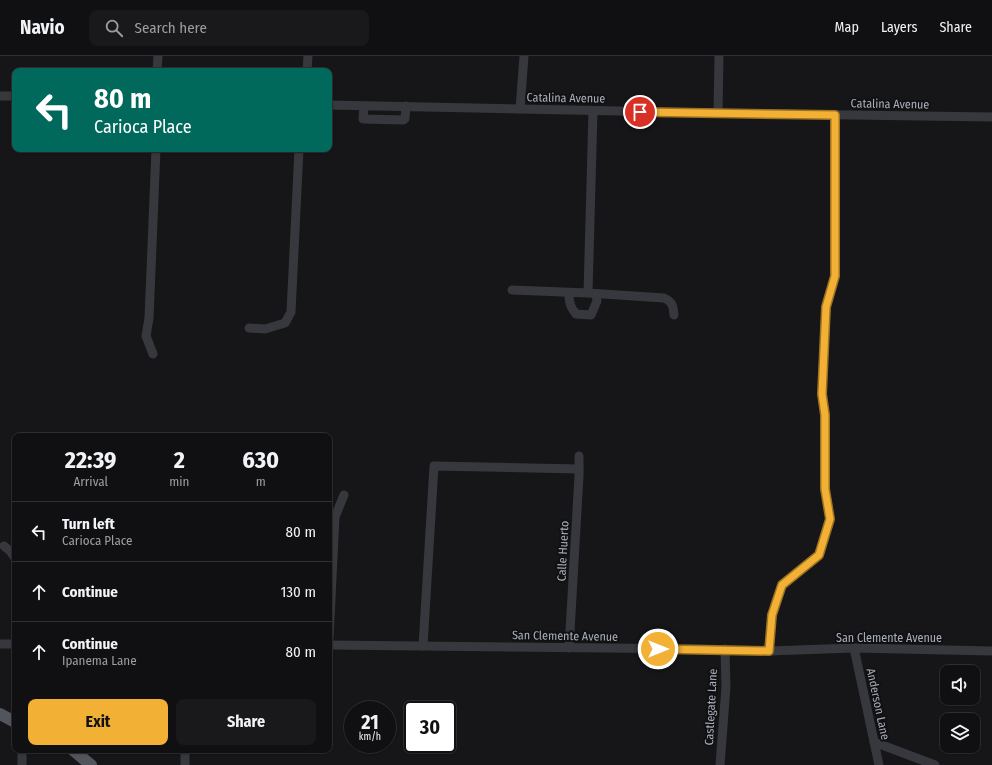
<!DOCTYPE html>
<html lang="en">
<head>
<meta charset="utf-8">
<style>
	:root { --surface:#101012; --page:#19191b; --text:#f1f3f6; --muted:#9c9d9f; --line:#303032; --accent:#f2b134 }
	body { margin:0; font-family:"Fira Sans Condensed",sans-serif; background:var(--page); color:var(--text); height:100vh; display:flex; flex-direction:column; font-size:15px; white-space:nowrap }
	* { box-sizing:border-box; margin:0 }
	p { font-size:13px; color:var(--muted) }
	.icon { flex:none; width:22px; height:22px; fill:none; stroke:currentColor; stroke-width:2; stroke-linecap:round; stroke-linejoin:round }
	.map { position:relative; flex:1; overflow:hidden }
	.sheet { position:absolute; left:12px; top:377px; width:320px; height:320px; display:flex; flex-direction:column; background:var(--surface); border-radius:8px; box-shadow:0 1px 3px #0004,0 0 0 1px var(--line) }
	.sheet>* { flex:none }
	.banner { position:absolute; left:12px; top:12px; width:320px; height:84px; border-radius:8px; box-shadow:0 1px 3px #0004,0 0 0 1px var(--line); background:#00695c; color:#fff; overflow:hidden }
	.buttons { position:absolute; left:940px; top:609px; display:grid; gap:8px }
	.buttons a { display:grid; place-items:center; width:40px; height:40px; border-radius:8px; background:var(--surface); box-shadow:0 1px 3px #0004,0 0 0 1px var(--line); font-size:20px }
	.speed { position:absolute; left:344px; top:645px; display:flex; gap:8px; font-size:20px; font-weight:700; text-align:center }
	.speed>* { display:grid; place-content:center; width:52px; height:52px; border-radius:50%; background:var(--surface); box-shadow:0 1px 3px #0004,0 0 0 1px var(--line); line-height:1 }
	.speed small { font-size:10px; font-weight:400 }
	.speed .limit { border:2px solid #111; border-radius:6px; background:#fff; color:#111 }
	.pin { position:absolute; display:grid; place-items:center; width:34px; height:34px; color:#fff; margin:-17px; border:2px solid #fff; border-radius:50%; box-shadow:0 1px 4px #0007 }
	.me { position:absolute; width:44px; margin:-22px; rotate:90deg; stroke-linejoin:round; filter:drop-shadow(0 0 3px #0008) }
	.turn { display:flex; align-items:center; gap:14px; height:84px; padding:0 16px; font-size:18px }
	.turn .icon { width:52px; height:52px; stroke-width:2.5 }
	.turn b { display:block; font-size:28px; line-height:34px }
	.eta { display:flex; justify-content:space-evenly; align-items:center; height:68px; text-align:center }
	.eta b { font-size:24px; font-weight:700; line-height:28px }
	.cta { display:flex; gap:8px; margin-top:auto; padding:8px 16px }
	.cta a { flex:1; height:46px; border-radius:8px; background:var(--accent); color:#111; font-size:16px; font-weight:700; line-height:46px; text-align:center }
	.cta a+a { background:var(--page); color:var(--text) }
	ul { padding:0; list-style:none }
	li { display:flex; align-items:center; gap:12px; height:60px; padding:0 16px; border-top:1px solid var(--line) }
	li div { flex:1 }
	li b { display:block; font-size:15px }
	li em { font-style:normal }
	header { display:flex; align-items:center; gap:24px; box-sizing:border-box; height:56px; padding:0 20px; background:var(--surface); border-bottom:1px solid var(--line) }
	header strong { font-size:19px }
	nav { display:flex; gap:22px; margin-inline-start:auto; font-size:14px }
	.search { width:280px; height:36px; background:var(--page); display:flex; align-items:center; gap:10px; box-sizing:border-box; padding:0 14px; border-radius:8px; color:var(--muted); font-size:15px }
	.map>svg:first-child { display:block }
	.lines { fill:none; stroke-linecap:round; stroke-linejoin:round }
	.minor { stroke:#37383d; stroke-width:9 }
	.major { stroke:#53555c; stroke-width:12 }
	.route-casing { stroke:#9d7322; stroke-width:10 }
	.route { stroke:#f2b134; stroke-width:7 }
	.labels { text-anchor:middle; stroke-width:4; stroke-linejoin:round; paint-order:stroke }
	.street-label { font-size:12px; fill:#a8adb8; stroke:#111113 }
</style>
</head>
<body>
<header>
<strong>Navio</strong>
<div class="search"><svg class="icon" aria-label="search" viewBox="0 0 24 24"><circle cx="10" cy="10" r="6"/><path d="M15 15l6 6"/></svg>Search here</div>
<nav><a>Map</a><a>Layers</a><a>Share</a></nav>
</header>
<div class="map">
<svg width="992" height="709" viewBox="0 0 992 709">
	<rect width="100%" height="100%" fill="#161618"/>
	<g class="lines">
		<g class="minor">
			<polyline points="157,15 158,0"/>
			<polyline points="307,15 308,0"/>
			<polyline points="0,40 15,40"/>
			<polyline points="329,49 718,57 992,61"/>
			<polyline points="364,50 363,63 403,64 405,63 406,50"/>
			<polyline points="520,53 524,0"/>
			<path d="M593,55l-5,182 76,5c9,4 9,8 10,17"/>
			<polyline points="718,57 719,0"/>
			<polyline points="512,234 588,237"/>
			<path d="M569,237c0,9 1,14 7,21l15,1 6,-14 -1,-7"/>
			<polyline points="249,272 265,273 285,267 291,256 299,93"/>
			<polyline points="153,298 146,280 149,262 156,93"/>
			<polyline points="4,490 10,495 15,502"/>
			<polyline points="329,582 335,461 344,439"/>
			<polyline points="0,588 15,588"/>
			<polyline points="329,589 702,593 769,595 854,592 992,595"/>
			<polyline points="423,590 434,410 579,413"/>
			<polyline points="569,592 579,420 579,400"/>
			<polyline points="854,592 879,709"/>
			<polyline points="769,595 772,559 782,529 819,499 830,463 825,433 825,359 822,338 826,251 835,220 835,59"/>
			<polyline points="874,686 935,709"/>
			<polyline points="22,694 22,709"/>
			<polyline points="185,709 185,694"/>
			<polyline points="720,709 726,631 725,593"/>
		</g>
		<g class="major">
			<polyline points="0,658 15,666"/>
			<polyline points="73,694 91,709"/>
		</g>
	</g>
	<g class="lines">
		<defs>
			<polyline id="route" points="640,56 835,59 835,220 826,251 822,338 825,359 825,433 830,463 819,499 782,529 772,559 769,595 658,593"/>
		</defs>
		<use href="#route" class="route-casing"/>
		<use href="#route" class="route"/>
	</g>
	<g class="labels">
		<g class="street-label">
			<text transform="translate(566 42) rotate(1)" y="4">Catalina Avenue</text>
			<text transform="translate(890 48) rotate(1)" y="4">Catalina Avenue</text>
			<text transform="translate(563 495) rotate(-87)" y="4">Calle Huerto</text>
			<text transform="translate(565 580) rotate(1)" y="4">San Clemente Avenue</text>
			<text x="889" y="586">San Clemente Avenue</text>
			<text transform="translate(878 648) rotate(78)" y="4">Anderson Lane</text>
			<text transform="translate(711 651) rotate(-87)" y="4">Castlegate Lane</text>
		</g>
	</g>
</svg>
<div class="buttons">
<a><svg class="icon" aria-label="sound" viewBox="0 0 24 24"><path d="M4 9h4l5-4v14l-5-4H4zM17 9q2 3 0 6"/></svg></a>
<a><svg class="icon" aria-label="layers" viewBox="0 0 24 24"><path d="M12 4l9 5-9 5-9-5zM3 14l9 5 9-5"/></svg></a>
</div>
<div class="speed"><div>21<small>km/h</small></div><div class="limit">30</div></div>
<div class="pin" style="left:640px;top:56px;background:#d93025"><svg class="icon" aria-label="arrive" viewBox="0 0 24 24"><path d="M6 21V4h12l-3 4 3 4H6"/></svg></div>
<svg class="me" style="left:658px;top:593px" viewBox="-20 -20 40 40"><circle r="17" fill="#f2b134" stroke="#fff" stroke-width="3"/><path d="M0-11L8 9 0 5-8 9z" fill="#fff"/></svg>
<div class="banner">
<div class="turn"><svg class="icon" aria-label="left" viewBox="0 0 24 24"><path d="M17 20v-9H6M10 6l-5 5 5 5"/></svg><div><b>80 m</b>Carioca Place</div></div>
</div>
<section class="sheet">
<div class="eta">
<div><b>22:39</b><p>Arrival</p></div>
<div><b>2</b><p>min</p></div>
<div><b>630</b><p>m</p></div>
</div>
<ul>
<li><svg class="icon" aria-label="left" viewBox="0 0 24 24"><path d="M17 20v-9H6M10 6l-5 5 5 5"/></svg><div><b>Turn left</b><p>Carioca Place</p></div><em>80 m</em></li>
<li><svg class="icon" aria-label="ahead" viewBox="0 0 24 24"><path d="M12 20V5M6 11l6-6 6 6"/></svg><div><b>Continue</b></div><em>130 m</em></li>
<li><svg class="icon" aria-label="ahead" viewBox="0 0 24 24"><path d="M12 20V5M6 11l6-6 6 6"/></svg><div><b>Continue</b><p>Ipanema Lane</p></div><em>80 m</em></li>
</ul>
<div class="cta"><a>Exit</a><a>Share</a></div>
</section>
</div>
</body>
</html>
